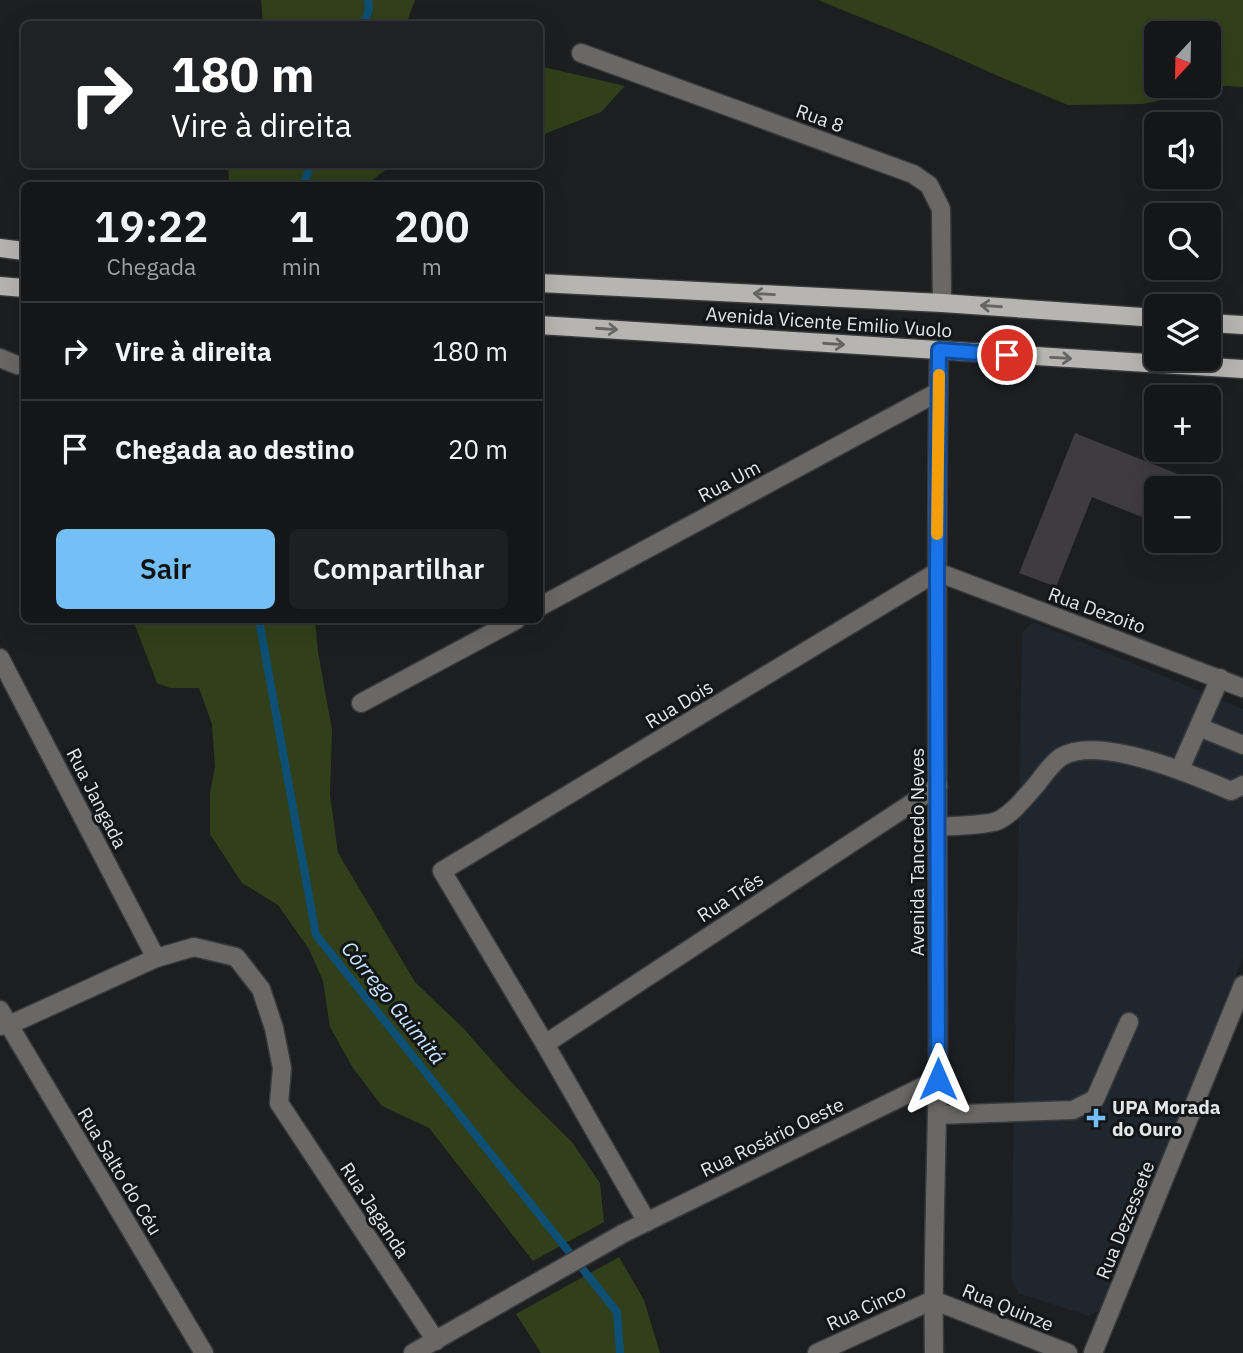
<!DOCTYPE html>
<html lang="pt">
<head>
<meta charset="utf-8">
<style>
	:root { --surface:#151618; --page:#1e1f21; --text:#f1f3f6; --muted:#9d9fa2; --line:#343537; --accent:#74c0f6 }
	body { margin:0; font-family:"IBM Plex Sans",sans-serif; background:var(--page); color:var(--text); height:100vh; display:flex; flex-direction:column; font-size:26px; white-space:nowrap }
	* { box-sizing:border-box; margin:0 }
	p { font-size:23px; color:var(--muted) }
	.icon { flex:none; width:38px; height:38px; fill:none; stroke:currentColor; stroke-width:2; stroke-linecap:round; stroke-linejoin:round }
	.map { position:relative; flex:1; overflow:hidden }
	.details { position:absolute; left:21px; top:182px; width:522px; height:441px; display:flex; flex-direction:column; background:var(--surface); border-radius:10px; box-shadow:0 7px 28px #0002,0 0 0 2px var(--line) }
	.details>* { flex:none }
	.banner { position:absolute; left:21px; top:21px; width:522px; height:147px; border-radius:10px; box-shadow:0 7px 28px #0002,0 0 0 2px var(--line); background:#202124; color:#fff; overflow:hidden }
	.needle { width:46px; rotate:202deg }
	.tools { position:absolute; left:1144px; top:21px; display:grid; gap:14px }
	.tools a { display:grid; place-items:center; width:77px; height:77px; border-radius:10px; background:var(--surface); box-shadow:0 7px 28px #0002,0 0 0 2px var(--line); font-size:35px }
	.pin { position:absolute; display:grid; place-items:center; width:60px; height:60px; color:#fff; margin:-30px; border:4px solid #fff; border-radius:50%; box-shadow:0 2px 7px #0007 }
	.me { position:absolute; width:77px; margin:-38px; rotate:0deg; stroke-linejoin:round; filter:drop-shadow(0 0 5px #0008) }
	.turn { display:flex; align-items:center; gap:24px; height:147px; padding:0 35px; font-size:32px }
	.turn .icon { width:91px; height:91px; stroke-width:2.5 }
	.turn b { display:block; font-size:49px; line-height:60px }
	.eta { display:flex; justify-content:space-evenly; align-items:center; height:119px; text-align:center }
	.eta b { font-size:42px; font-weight:600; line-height:49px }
	.primary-button { display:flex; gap:14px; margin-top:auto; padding:14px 35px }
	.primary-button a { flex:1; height:80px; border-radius:10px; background:var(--accent); color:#111; font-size:28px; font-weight:600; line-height:80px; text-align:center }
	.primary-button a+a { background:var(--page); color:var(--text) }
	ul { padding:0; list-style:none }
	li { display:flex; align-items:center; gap:21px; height:98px; padding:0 35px; border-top:2px solid var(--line) }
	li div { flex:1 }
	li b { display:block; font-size:26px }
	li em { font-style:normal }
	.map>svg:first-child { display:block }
	.built { fill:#20262d }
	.green { fill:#31401a; fill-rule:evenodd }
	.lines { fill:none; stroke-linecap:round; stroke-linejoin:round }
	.stream { stroke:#0d4f75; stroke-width:8 }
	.building { fill:#3e3c3f }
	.minor-casing { stroke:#383a3c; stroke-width:21 }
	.major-casing { stroke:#383a3c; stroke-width:21 }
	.minor { stroke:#696867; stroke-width:18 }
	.major { stroke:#b6b5b1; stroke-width:18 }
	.oneway { stroke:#646564 }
	.route-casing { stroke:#114b97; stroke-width:18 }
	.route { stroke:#1a73e8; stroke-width:12 }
	.slow { stroke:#f59e0b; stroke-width:12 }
	.poi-dot { fill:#74c0f6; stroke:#131517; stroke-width:2.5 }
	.labels { text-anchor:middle; stroke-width:6; stroke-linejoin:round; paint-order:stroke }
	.street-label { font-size:19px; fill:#e3e5e6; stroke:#131517 }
	.poi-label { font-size:19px; font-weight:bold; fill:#e3e5e6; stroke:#131517; text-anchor:start }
	.water-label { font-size:21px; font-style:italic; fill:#c6e6fe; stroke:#131517 }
</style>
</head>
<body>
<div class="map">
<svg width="1243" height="1353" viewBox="0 0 1243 1353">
	<rect width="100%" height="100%" fill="#1c1e20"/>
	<polygon class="built" points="1033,622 1243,709 1243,958 1101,1310 1088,1316 1018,1293 1011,1277 1022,633"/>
	<g class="green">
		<polygon points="261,0 415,0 406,24 263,24"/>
		<path d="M818,0h425v87l-17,-1 -83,18 -75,1 -63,-26 -76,-34zM1209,33v53h-52v-53z"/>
		<polygon points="539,66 625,86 601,112 539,136"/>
		<polygon points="228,165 228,164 392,165 366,185 229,185"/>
		<polygon points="133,620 315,620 318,652 332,730 330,795 338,853 415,982 463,1028 510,1081 572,1142 600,1183 604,1222 533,1261 429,1128 382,1106 353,1068 330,1027 323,981 309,949 278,905 242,883 210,834 210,792 215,767 212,724 199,688 170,688 157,683"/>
		<polygon points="619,1257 644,1300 660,1353 541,1353 516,1314"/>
	</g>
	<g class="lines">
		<g class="stream">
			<polyline points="364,24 369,9 368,0"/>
			<polyline points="303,186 311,164"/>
			<polyline points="259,620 316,935 617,1312 620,1353"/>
		</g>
	</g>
	<polygon class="building" points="1075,433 1213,488 1157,488 1157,523 1092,497 1056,587 1019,573"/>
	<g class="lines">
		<defs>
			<g id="minor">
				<polyline points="581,53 913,174 929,185 941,209 942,303"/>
				<polyline points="0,358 17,365 24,365"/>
				<polyline points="539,607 938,392"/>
				<polyline points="0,658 156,958"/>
				<polyline points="361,703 516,620"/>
				<polyline points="1199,727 1243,745"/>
				<polyline points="1180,769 1220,678"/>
				<path d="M938,827c13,-1 50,-2 59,-6 16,-7 28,-24 39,-36 7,-9 16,-22 25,-28 37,-23 133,18 170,34l12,-6"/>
				<polyline points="0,1010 204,1353"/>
				<polyline points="0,1026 9,1025 156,958 194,947 236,957 261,989 274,1028 282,1068 279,1103 436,1341"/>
				<polyline points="545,1044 938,786"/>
				<polyline points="937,1115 1073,1110 1095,1099 1129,1022"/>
				<polyline points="647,1222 545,1044 442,871 937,572 1243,688"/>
				<polyline points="413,1353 624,1233 938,1079"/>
				<polyline points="817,1353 933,1300 1068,1353"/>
				<path d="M934,1353c-2,-107 4,-215 4,-322 0,-227 -3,-454 1,-681"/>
				<polyline points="1093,1353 1243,985"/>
			</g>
			<g id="major">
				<polyline points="0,248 24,251"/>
				<polyline points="539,283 942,303 1157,318"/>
				<polyline points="0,286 24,288"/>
				<polyline points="1209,323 1243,325"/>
				<polyline points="539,325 1243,369"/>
			</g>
		</defs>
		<use href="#minor" class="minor-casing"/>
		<use href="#major" class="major-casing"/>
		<use href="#minor" class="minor"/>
		<use href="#major" class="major"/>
	</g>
	<defs><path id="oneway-shaft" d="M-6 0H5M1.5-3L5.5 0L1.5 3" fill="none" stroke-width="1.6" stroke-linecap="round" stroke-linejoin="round" transform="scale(1.75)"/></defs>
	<g class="oneway">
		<use href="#oneway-shaft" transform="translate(764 294) rotate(-177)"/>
		<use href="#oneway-shaft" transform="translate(991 306) rotate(-176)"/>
		<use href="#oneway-shaft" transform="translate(607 329) rotate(4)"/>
		<use href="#oneway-shaft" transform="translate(834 344) rotate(4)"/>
		<use href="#oneway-shaft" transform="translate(1061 358) rotate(3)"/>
	</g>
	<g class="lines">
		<defs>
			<polyline id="route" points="938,1079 937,572 939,350 1007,355"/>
		</defs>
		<use href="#route" class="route-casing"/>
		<use href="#route" class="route"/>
		<polyline class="slow" points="937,534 939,375"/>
	</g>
	<path class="poi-dot" d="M1092.5 1107.5h7v7h7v7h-7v7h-7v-7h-7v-7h7z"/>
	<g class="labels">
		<g class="street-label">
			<text transform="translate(820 118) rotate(20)" y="7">Rua 8</text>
			<text transform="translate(829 322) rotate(4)" y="7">Avenida Vicente Emilio Vuolo</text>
			<text transform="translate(729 481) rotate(-28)" y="7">Rua Um</text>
			<text transform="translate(1097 610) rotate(20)" y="7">Rua Dezoito</text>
			<text transform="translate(679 704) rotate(-31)" y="7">Rua Dois</text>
			<text transform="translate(97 798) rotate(63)" y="7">Rua Jangada</text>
			<text transform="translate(917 852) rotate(-90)" y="7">Avenida Tancredo Neves</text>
			<text transform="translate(730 897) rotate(-33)" y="7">Rua Três</text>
			<text transform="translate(772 1137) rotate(-26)" y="7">Rua Rosário Oeste</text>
			<text transform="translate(120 1171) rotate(59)" y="7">Rua Salto do Céu</text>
			<text transform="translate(375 1210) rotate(57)" y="7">Rua Jaganda</text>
			<text transform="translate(1125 1220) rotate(-68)" y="7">Rua Dezessete</text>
			<text transform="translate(866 1307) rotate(-25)" y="7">Rua Cinco</text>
			<text transform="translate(1008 1307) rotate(22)" y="7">Rua Quinze</text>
		</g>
		<g class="poi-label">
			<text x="1112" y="1114">UPA Morada<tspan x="1112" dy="22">do Ouro</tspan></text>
		</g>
		<g class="water-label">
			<text transform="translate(393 1003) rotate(51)" y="7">Córrego Guimitá</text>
		</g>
	</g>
</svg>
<div class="tools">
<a><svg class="needle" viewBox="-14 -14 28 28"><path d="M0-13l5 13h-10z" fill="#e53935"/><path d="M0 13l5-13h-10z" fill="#9d9fa2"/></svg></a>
<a><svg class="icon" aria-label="sound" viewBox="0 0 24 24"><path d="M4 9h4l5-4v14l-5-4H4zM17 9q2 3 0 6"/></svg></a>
<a><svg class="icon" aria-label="search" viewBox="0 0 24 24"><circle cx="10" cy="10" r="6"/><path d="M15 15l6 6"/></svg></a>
<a><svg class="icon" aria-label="layers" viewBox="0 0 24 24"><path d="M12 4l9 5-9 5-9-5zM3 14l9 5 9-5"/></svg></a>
<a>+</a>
<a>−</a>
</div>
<div class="pin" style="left:1007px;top:355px;background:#d93025"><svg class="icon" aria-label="arrive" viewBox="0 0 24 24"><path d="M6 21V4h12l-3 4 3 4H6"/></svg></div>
<svg class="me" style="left:938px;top:1079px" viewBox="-20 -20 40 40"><path d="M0-17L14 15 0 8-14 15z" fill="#1a73e8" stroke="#fff" stroke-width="4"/></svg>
<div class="banner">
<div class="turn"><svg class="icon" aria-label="right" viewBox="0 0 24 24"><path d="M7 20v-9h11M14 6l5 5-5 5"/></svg><div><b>180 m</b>Vire à direita</div></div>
</div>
<section class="details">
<div class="eta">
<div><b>19:22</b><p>Chegada</p></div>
<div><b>1</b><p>min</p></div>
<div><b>200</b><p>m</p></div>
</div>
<ul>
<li><svg class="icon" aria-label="right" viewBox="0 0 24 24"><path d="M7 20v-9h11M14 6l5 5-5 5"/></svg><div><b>Vire à direita</b></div><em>180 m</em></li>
<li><svg class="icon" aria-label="arrive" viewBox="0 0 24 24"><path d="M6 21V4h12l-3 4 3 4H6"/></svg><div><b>Chegada ao destino</b></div><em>20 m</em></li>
</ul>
<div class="primary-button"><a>Sair</a><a>Compartilhar</a></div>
</section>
</div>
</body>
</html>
